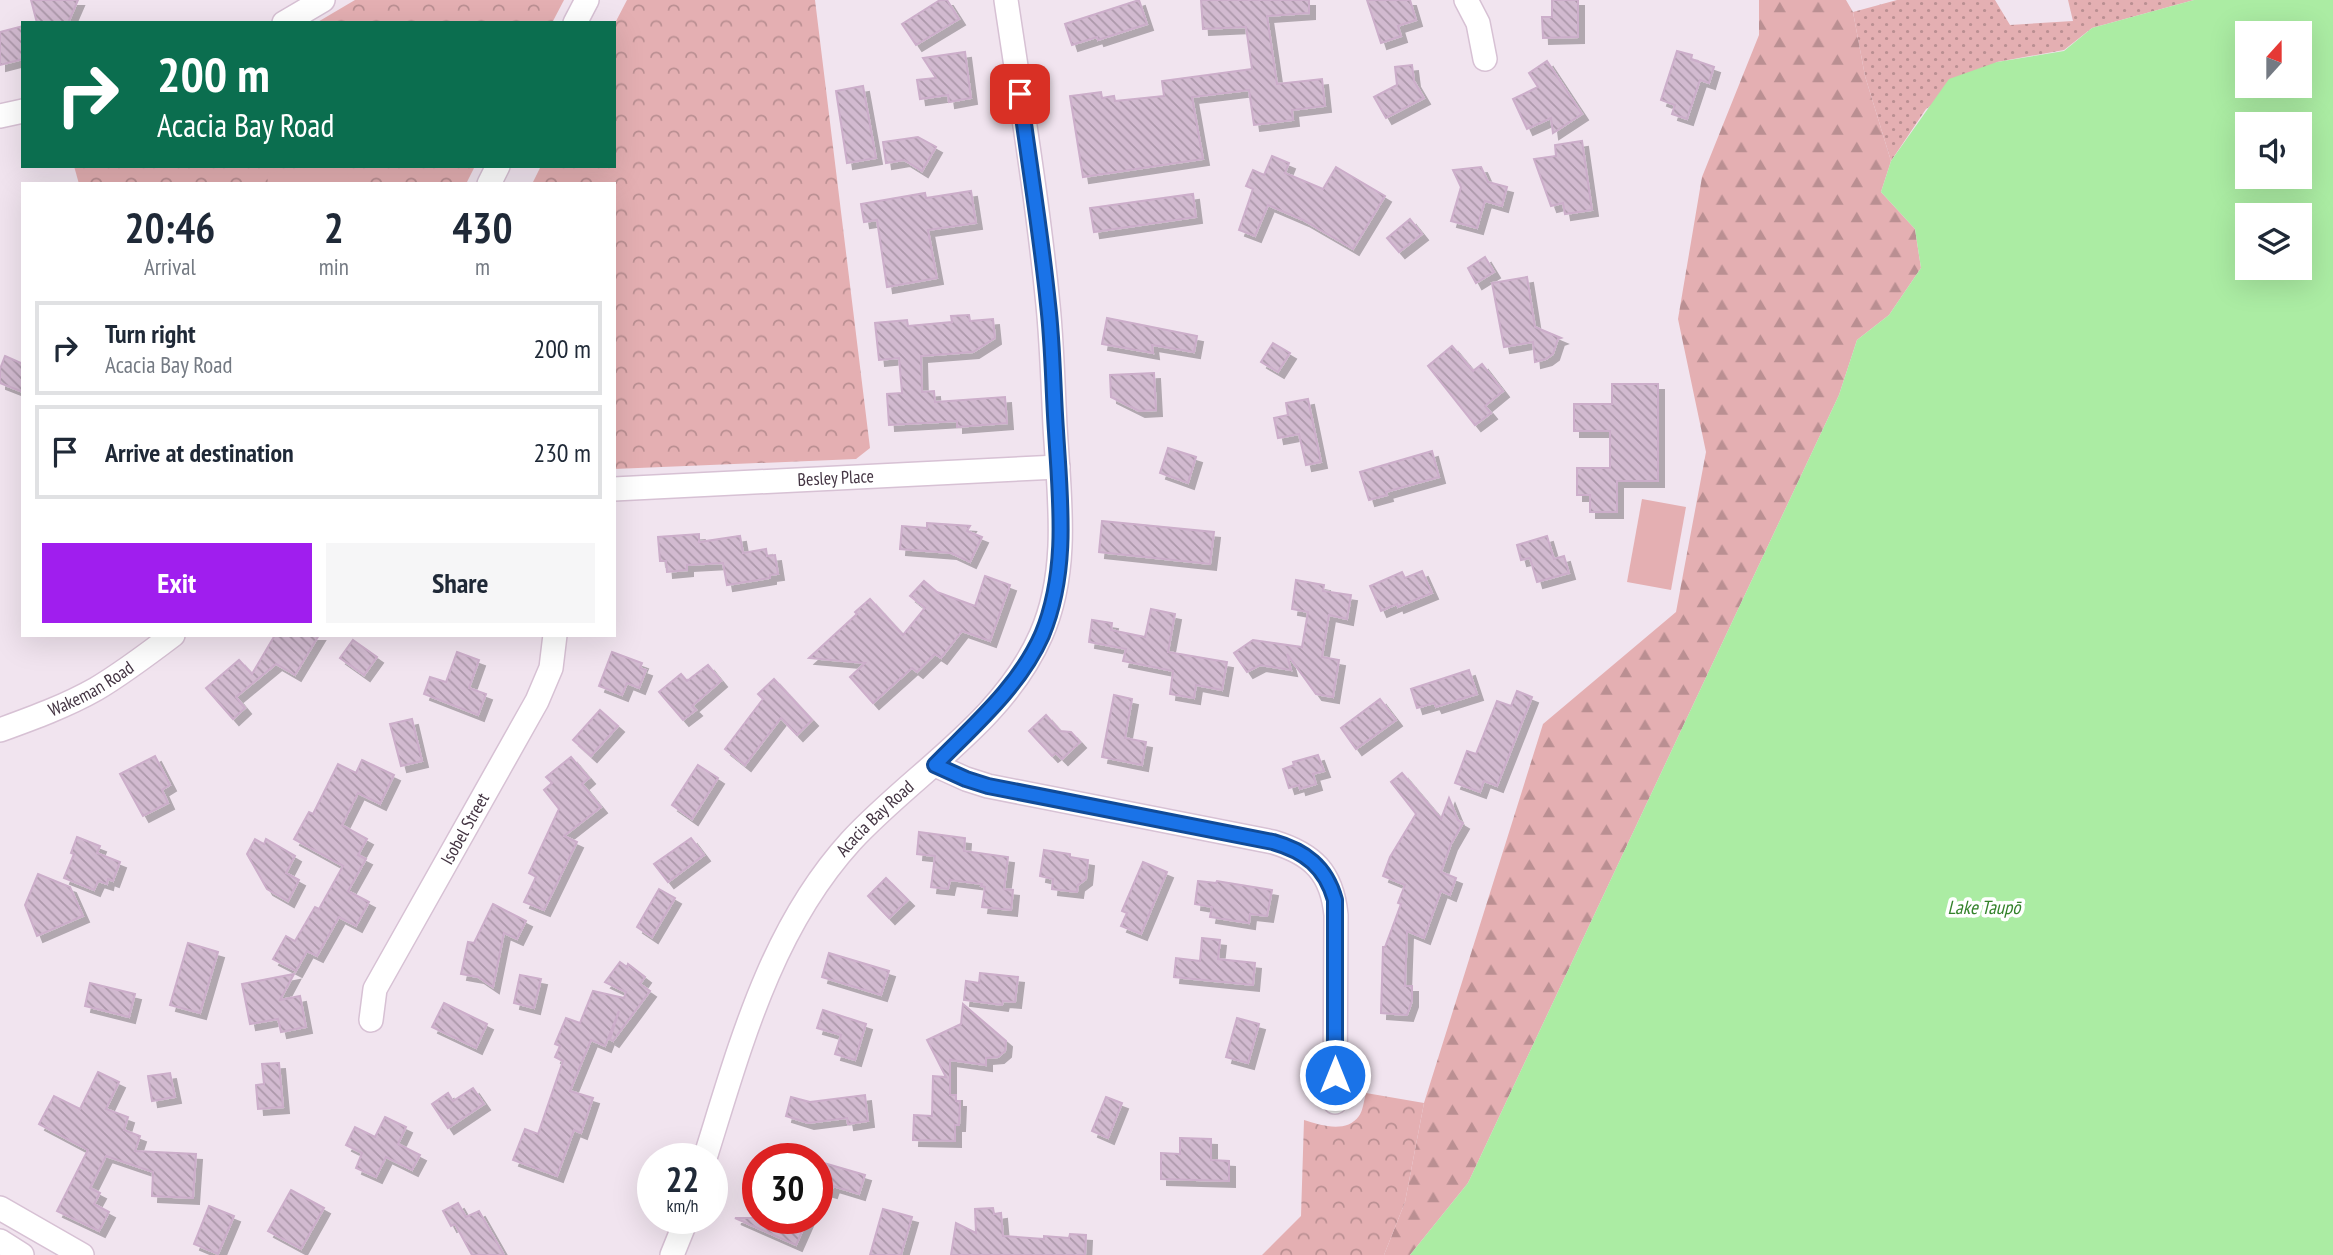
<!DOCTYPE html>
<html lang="en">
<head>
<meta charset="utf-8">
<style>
	:root { --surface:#fff; --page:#f6f6f7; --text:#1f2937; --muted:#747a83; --line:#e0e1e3; --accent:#a01eee }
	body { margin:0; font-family:"PT Sans Narrow",sans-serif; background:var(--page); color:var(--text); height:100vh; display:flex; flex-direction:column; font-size:26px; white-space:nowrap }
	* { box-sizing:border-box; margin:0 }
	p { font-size:23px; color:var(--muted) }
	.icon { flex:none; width:38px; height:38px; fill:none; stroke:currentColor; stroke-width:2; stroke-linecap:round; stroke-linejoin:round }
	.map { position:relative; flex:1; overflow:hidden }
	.panel { position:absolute; left:21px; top:182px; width:595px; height:455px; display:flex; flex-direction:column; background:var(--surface); border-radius:0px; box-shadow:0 7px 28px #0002 }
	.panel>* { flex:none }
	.hud { position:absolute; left:21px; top:21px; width:595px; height:147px; border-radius:0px; box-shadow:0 7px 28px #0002; background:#0b6e4f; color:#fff; overflow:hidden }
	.needle { width:46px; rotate:21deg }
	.fabs { position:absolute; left:2235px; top:21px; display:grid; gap:14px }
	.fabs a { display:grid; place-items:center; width:77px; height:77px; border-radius:0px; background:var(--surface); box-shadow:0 7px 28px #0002; font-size:35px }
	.speed { position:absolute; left:637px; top:1143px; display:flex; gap:14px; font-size:35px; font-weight:700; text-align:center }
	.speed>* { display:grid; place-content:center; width:91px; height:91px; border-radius:50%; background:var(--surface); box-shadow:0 7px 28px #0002; line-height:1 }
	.speed small { font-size:18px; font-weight:400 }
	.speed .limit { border:10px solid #d22; background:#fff; color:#111 }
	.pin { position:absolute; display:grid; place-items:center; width:60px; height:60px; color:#fff; margin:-30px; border-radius:14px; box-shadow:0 4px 10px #0006 }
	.me { position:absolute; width:77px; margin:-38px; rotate:0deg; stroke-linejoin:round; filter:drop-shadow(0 0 5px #0008) }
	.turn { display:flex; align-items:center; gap:24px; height:147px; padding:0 21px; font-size:32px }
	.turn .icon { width:91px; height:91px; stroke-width:2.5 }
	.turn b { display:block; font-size:49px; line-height:60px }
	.eta { display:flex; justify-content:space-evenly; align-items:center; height:119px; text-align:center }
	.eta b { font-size:42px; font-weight:600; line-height:49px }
	.primary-button { display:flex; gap:14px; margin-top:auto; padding:14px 21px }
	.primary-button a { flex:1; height:80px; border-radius:0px; background:var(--accent); color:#fff; font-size:28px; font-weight:600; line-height:80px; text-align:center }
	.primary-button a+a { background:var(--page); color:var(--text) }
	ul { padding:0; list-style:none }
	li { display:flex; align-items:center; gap:21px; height:94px; margin:0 14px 10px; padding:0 7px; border:4px solid var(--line); border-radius:0px }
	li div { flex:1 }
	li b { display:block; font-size:26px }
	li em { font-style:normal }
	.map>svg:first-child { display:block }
	.grass { fill:url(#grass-dots) }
	.forest { fill:url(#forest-firs) }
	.park { fill:url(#park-crowns) }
	.pitch { fill:#e4afb2 }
	.water { fill:#abeca3; fill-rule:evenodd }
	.building { fill:url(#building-back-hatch); stroke:#ccaeca; stroke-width:2; filter:url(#shadow) }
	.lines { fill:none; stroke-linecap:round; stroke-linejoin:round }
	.minor-casing { stroke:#d7c1d4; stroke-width:26 }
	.minor { stroke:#fff; stroke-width:23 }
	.route-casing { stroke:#114b97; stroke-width:18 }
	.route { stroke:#1a73e8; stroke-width:12 }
	.labels { text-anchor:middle; stroke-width:7; stroke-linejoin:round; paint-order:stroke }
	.street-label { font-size:18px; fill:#433442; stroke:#fff }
	.water-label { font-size:19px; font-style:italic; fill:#34822b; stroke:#fff }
</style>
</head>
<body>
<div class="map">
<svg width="2333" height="1255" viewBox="0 0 2333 1255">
	<defs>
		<pattern id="grass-dots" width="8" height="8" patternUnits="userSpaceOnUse" patternTransform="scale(1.75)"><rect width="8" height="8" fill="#e4afb2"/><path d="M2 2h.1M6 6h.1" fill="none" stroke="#ba8f92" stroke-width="1.8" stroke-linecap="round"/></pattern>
		<pattern id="forest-firs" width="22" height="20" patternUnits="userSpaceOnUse" patternTransform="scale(1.75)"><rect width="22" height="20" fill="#e4afb2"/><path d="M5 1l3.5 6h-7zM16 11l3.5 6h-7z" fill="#ba8f92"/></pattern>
		<pattern id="park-crowns" width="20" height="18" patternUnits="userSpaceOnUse" patternTransform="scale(1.75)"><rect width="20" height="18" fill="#e4afb2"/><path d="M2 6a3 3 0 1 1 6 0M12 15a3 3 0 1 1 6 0" fill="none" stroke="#ba8f92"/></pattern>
		<pattern id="building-back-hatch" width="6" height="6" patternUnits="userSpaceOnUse" patternTransform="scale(1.75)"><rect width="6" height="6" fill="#d2bad0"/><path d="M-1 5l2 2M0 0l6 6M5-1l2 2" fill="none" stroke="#ac98aa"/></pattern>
		<filter id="shadow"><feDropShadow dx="6" dy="6" stdDeviation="0" flood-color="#0004"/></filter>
	</defs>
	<rect width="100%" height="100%" fill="#f1e4ef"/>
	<polygon class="grass" points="1897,0 1995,0 2010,25 2073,21 2068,0 2194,0 2092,28 2064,50 1997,62 1926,109 1891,161 1865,76 1853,12"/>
	<polygon class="forest" points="1759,0 1846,0 1853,12 1865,76 1891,161 1881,192 1915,229 1921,268 1889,315 1857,340 1839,395 1468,1183 1410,1255 1384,1255 1405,1202 1424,1103 1543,724 1676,612 1706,452 1678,319 1702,177 1759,35"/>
	<g class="park">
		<polygon points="355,0 564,0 552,23 316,23"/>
		<polygon points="627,0 815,0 870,448 856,459 614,469 614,184 532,184 541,166 614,166 614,25"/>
		<polygon points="74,166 475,166 466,184 79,184"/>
		<path d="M1366,1093l58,10 -19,99 -21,53h-122l39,-39 3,-96c16,5 42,14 55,-4 4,-5 5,-16 7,-23z"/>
	</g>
	<g class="pitch">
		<polygon points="325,166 347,166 349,184 268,184 267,173"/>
		<polygon points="1642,499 1686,507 1671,590 1627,582"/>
	</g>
	<path class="water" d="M2194,0h139v1255h-923l58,-72 371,-788 18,-55 32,-25 32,-47 -6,-39 -34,-37 10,-31 58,-82 48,-17 67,-11 28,-23zM2247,33h53v53h-53zM2247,124h53v53h-53zM2247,215h53v53h-53z"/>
	<g class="building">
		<polygon points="31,0 78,0 68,23 37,23"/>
		<polygon points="940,0 947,0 959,19 916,45 902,24"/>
		<polygon points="1139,0 1147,24 1098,40 1097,37 1072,45 1065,24"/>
		<polygon points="1201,0 1309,0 1309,13 1267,16 1277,84 1322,79 1325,106 1292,110 1293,120 1254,125 1249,90 1192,97 1203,159 1083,177 1070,96 1101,92 1102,98 1114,96 1115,101 1164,96 1162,81 1252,69 1246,27 1203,29"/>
		<polygon points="1367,0 1410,0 1416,20 1398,26 1401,36 1381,43"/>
		<polygon points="1552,0 1578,0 1578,37 1543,38 1542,17 1552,17"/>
		<polygon points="23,26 23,59 0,65 0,32"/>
		<polygon points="1677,51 1692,55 1691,59 1714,67 1709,83 1700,80 1687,119 1672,114 1675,105 1661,100"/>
		<polygon points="965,52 971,98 949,102 948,95 920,99 917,80 936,78 923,58"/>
		<polygon points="1547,61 1582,114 1553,133 1551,118 1527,129 1513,99 1538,87 1529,73"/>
		<polygon points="1412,65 1414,81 1424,98 1386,118 1374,97 1397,85 1395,67"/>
		<polygon points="863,86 876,158 847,163 836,91"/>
		<polygon points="918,137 936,147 922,171 904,160 886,163 883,142"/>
		<polygon points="1582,141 1592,210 1565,214 1563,203 1551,206 1534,159 1556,156 1555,145"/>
		<polygon points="1272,156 1289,163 1285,173 1323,189 1336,167 1385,196 1353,249 1303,220 1268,205 1255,236 1239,230 1253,189 1246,186 1253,170 1264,175"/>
		<polygon points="1481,167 1488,182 1507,187 1502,206 1485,201 1477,228 1451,221 1461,187 1453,170"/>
		<polygon points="971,191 976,223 928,230 937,278 887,287 877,220 864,222 861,204 925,193 926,198"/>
		<polygon points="1193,194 1196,217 1094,232 1090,208"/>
		<polygon points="1410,219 1422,234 1399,252 1387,238"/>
		<polygon points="1485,257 1494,272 1476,283 1468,268"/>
		<polygon points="1527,277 1535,327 1561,338 1558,339 1553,354 1546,359 1535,362 1533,342 1504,347 1492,283"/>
		<polygon points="969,315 970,321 993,319 995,338 973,352 921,356 922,392 934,391 935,402 1005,397 1007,423 957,427 957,421 889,425 887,394 902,393 899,358 879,360 875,323 907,320 908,326 952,322 951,316"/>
		<polygon points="1107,318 1197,336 1194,352 1152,345 1153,353 1102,344"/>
		<polygon points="1273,343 1290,353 1278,372 1261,362"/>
		<polygon points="1452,346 1473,371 1482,364 1503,391 1485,406 1491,413 1475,425 1428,366"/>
		<polygon points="5,356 23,364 23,392 0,383 0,369"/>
		<polygon points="1154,373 1156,410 1139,411 1111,397 1110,375"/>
		<polygon points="1612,384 1658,384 1658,481 1617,481 1617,512 1590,512 1590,495 1577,495 1577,468 1610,468 1610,431 1574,431 1574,404 1612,404"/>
		<polygon points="1308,399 1321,462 1306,465 1299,434 1278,438 1274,418 1288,415 1286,403"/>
		<polygon points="1168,448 1196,457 1188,483 1160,473"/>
		<polygon points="1432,451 1439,477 1386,492 1387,495 1369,500 1360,472"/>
		<polygon points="1102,521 1214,532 1210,564 1099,552"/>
		<polygon points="927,523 970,526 967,531 982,537 970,562 951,553 900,549 902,526 927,528"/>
		<polygon points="699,534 699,542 740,536 743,553 766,549 767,556 775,555 778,574 770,575 770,578 727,585 723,563 687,565 687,570 667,572 666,561 660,561 658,537"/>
		<polygon points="1547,536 1554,559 1564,556 1569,573 1537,582 1530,558 1521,560 1517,545"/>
		<polygon points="1422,571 1432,593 1398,607 1397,604 1381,611 1370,586 1402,572 1405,578"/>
		<polygon points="985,576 1010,585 990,641 962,631 941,658 935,654 917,672 912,668 873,703 850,677 865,663 809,658 857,614 855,612 870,599 903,635 925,608 910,596 924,581 937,592 975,606"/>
		<polygon points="1296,580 1324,585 1323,591 1351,595 1347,619 1329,615 1322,657 1339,660 1333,697 1316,694 1287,654 1291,670 1260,665 1247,672 1234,653 1253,640 1302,647 1308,612 1292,609"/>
		<polygon points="1151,609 1175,614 1168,652 1227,662 1222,690 1196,685 1194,698 1170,694 1173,671 1123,661 1126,649 1089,642 1092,620 1112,623 1111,630 1145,637"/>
		<polygon points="275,635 319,635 295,675 276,664 236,697 245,708 233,719 206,688 239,660 252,674"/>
		<polygon points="353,640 377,657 364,675 340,658"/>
		<polygon points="457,652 479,660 469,688 486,694 478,715 424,694 430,677 446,682"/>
		<polygon points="612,652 642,663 640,668 646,670 639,688 627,683 622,695 599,686"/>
		<polygon points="708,665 721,681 692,706 696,710 683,720 659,692 681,674 687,681"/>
		<polygon points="1469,670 1477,694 1436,707 1434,703 1417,708 1411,689"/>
		<polygon points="774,679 812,720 797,735 781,718 745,765 725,749 763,699 758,694"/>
		<polygon points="1517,691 1532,697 1497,786 1484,781 1480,792 1455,783 1467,751 1476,754 1497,701 1511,706"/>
		<polygon points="1114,695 1132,699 1125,738 1146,742 1142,765 1102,757"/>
		<polygon points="1380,699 1396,720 1356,749 1341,728"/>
		<polygon points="600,710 618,726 591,756 573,740"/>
		<polygon points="1046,715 1060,731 1071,732 1080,742 1062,759 1056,753 1052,756 1029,731"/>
		<polygon points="412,719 422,761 401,766 390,724"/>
		<polygon points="1318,755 1324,771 1313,774 1316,784 1300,789 1299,785 1289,788 1283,769 1294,765 1293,762"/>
		<polygon points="155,756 170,785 162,790 168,803 143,816 120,774"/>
		<polygon points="571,757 589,778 582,784 601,807 564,836 577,842 544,910 524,902 536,877 529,873 559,809 544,790 552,783 546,777"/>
		<polygon points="362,760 394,775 380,804 358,793 342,825 367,839 358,855 366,859 348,891 369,902 356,926 339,917 317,956 307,951 296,971 273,959 286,936 295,941 315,907 319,909 343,866 294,839 309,812 313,814 338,764 356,773"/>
		<polygon points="698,765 718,778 692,819 672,805"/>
		<polygon points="1402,773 1441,819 1449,798 1458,820 1463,823 1451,844 1441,872 1456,878 1450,895 1441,891 1424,938 1407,931 1405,986 1412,986 1412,1001 1407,1015 1381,1013 1383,947 1385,947 1401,904 1398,903 1405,885 1383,876 1390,857 1416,814 1391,782"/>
		<polygon points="919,832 965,838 964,851 1008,857 1004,889 1013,890 1011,910 982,907 985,887 981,886 982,884 950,880 948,889 931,887 935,856 917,854"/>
		<polygon points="77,837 100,846 97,853 120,862 113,881 108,879 107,884 98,881 94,890 64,878 74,854 71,853"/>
		<polygon points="691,838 704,855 668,882 654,864"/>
		<polygon points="255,839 264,844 266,839 295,856 286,873 299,880 288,901 267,889 247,854"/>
		<polygon points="1044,850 1070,854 1070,857 1088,860 1086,879 1078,885 1077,892 1052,889 1053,879 1040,876"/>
		<polygon points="1143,862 1167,872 1141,934 1121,926 1127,913 1122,911"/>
		<polygon points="38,874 70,887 83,916 37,936 25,905"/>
		<polygon points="886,878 908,900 889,918 868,896"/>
		<polygon points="1198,881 1216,883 1217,881 1272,890 1267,916 1250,914 1249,923 1210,917 1212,907 1195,904"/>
		<polygon points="659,889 675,898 652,937 637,927"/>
		<polygon points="493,904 526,921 517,939 504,933 493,987 478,977 461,974 468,942 474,943"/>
		<polygon points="1202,938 1220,940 1218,959 1255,963 1253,985 1174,977 1176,958 1200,961"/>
		<polygon points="188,943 218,952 200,1013 170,1005"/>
		<polygon points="829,953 889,971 881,995 822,977"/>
		<polygon points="620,962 627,967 628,964 645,977 640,984 650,991 613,1041 610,1039 619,1011 605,1046 591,1040 570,1091 593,1098 581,1133 574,1130 557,1176 513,1160 525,1129 538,1134 563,1061 555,1057 560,1046 555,1044 566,1018 580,1023 593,991 624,998 626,992 605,982"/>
		<polygon points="980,973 1018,977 1015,1002 1003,1001 1002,1005 964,1000 966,981 979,983"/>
		<polygon points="294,974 280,1000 300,996 306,1027 281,1032 278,1019 250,1024 242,984"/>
		<polygon points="520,975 541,979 534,1008 514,1003"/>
		<polygon points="90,983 135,994 129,1017 85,1006"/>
		<polygon points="444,1003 487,1024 476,1048 432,1027"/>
		<polygon points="963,1004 1006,1041 1005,1051 998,1057 986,1058 986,1065 950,1060 950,1095 956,1095 956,1101 960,1101 959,1125 955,1125 955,1141 913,1140 914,1115 932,1116 933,1076 946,1077 927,1040 961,1024"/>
		<polygon points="823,1010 866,1024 855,1060 835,1054 841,1035 817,1028"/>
		<polygon points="1237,1018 1259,1024 1248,1063 1226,1057"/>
		<polygon points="279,1063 283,1107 258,1109 256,1085 264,1084 262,1064"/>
		<polygon points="98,1072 119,1082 106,1109 128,1117 124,1130 140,1136 135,1151 196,1154 193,1198 152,1196 153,1172 106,1156 90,1188 100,1193 94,1204 109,1212 99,1231 57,1211 88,1150 39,1124 54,1096 80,1109"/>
		<polygon points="170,1073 175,1097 152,1101 148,1076"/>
		<polygon points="473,1088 484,1104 448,1128 432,1104 448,1093 453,1101"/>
		<polygon points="865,1095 868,1121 848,1124 847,1118 808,1123 786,1116 791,1097 810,1102"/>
		<polygon points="1106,1097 1122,1103 1108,1138 1092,1131"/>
		<polygon points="385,1117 406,1127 398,1144 420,1155 412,1170 386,1157 376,1177 356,1168 362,1153 346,1145 355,1127 375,1137"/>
		<polygon points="1180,1138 1211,1139 1211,1160 1229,1161 1229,1181 1161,1179 1161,1153 1180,1154"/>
		<polygon points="817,1161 865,1175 859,1194 833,1186 831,1192 817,1188"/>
		<polygon points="291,1190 324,1208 301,1249 268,1231"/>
		<polygon points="458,1203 466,1217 479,1211 504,1255 472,1255 455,1224 451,1226 443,1211"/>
		<polygon points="209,1206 234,1216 218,1254 194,1244"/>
		<polygon points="993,1208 994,1214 1001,1213 1003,1236 1044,1239 1044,1236 1069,1238 1070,1234 1086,1235 1085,1255 951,1255 956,1223 976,1233 975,1209"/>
		<polygon points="883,1209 912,1217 901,1255 870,1255"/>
		<polygon points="735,1218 808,1218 796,1245"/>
	</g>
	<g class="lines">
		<defs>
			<g id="minor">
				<polyline points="1466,0 1478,23 1485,59"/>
				<polyline points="284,23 323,0"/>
				<polyline points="575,23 587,0"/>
				<polyline points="0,116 23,111"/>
				<polyline points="489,184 498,166"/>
				<path id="s1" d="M614,489l444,-22"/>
				<path id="s2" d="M0,730c33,-12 66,-24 96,-41 27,-16 52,-35 77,-54"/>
				<path d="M935,765l31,14 22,7 285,56c40,12 59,31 63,73l-1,187"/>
				<path id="s3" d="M371,1020l4,-31 162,-288 14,-33 4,-33"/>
				<path id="s4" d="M705,1158c35,-111 65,-228 146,-317 63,-68 152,-119 190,-206 29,-65 18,-140 14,-209 -2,-40 -3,-81 -7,-121 -10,-102 -27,-204 -42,-305"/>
				<polyline points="0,1208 82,1255"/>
				<polyline points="0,1241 22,1255"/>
				<polyline points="672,1255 687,1218"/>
			</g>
		</defs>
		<use href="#minor" class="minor-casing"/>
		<use href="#minor" class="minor"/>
	</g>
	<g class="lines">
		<defs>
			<path id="route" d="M1020,94c9,70 21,140 28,210 5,42 5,85 8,127 4,68 13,139 -14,204 -23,52 -68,90 -107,130l31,14 22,7 285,56c32,9 53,25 62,58v175"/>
		</defs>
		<use href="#route" class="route-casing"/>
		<use href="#route" class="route"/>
	</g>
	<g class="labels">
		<g class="street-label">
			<text dy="6" stroke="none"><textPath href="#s1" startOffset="222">Besley Place</textPath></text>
			<text dy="6" stroke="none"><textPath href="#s2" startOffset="100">Wakeman Road</textPath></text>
			<text dy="6" stroke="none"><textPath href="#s4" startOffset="385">Acacia Bay Road</textPath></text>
			<text dy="6" stroke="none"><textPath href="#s3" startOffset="215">Isobel Street</textPath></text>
		</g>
		<g class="water-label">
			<text x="1984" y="914">Lake Taupō</text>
		</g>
	</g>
</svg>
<div class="fabs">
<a><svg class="needle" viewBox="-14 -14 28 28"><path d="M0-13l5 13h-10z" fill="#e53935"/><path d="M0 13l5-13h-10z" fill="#747a83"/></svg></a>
<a><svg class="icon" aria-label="sound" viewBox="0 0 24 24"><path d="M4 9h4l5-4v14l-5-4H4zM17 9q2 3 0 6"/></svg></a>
<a><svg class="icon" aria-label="layers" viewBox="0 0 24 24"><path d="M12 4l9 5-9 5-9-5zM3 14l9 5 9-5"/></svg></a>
</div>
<div class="speed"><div>22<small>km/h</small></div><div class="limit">30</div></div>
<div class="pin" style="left:1020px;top:94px;background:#d93025"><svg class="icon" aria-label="arrive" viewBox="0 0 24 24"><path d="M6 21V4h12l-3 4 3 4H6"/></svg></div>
<svg class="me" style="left:1335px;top:1075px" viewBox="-20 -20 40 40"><circle r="17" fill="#1a73e8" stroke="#fff" stroke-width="3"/><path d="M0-11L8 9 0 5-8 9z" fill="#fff"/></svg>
<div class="hud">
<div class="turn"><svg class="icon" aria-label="right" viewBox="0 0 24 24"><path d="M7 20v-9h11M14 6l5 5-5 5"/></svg><div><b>200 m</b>Acacia Bay Road</div></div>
</div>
<section class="panel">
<div class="eta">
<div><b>20:46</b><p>Arrival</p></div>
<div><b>2</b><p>min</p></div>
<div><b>430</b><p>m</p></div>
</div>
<ul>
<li><svg class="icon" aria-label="right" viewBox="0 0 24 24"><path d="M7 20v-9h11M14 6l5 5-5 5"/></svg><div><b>Turn right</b><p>Acacia Bay Road</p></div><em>200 m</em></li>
<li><svg class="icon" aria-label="arrive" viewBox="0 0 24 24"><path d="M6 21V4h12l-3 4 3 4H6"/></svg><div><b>Arrive at destination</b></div><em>230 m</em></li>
</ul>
<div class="primary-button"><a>Exit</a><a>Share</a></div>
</section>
</div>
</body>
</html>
